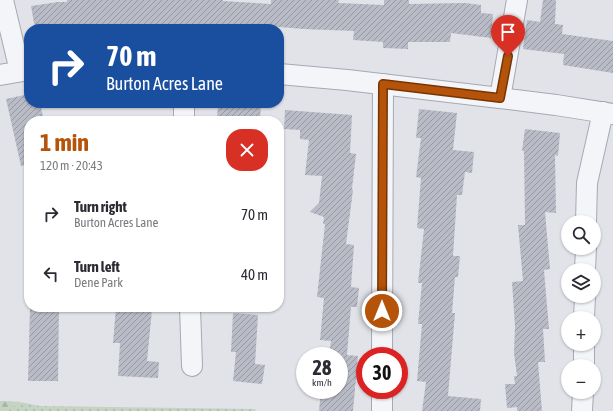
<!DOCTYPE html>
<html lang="en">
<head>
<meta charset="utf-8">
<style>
	:root { --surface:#fff; --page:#f2f2f3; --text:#2b2b33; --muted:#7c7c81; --accent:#b45309 }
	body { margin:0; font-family:"Asap Condensed",sans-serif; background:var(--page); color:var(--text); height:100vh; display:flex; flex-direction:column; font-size:15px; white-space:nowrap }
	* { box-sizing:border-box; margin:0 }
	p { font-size:13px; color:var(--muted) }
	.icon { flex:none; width:22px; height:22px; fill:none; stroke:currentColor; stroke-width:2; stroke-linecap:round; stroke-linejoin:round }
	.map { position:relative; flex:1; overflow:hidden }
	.sheet { position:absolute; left:24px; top:116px; width:260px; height:196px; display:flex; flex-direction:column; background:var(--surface); border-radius:16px; box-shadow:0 1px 3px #0004 }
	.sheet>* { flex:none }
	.hud { position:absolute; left:24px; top:24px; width:260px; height:84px; border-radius:16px; box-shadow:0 1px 3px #0004; background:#1a4fa0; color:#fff; overflow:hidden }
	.controls { position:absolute; left:561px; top:215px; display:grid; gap:8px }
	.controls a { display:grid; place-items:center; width:40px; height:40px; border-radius:50%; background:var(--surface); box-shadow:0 1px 3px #0004; font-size:20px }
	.speed { position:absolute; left:296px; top:347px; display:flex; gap:8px; font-size:20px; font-weight:700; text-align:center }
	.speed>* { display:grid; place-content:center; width:52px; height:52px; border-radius:50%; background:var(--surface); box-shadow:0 1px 3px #0004; line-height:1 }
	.speed small { font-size:10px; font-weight:400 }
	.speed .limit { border:6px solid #d22; background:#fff; color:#111 }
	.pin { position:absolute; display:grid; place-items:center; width:34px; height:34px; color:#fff; margin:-41px -17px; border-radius:50% 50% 50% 0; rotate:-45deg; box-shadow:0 0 4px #0007 }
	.pin .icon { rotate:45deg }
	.me { position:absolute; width:44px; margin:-22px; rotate:0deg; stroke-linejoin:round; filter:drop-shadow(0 0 3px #0008) }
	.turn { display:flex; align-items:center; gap:14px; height:84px; padding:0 16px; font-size:18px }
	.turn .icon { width:52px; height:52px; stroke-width:2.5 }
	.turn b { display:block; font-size:28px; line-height:34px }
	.round { display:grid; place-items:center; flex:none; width:42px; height:42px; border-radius:16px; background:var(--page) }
	.overview { display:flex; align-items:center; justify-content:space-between; height:68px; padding:0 16px }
	h1 { font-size:24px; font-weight:700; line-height:30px; color:var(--accent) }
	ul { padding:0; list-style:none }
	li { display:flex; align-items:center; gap:12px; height:60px; padding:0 16px }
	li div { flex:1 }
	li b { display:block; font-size:15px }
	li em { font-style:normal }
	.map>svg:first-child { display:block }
	.grass { fill:url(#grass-dots) }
	.forest { fill:url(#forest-firs) }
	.building { fill:url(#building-hatch) }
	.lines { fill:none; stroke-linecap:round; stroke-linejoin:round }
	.street-casing { stroke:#a6a9b3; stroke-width:22 }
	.street { stroke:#f4f5f8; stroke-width:20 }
	.route-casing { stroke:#753606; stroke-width:10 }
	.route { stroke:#b45309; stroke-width:7 }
</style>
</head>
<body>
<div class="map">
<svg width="613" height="411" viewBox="0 0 613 411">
	<defs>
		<pattern id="grass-dots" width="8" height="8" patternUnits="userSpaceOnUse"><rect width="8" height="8" fill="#c5d3c3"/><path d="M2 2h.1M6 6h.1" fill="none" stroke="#a9b5a9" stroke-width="1.8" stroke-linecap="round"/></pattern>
		<pattern id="forest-firs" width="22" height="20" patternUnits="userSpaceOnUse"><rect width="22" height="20" fill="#c5d3c3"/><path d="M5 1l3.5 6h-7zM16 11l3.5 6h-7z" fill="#a9b5a9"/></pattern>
		<pattern id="building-hatch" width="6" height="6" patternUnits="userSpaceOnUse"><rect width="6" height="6" fill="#b9bcc6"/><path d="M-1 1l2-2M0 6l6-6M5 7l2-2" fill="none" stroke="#9799a2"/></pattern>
	</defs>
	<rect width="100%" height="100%" fill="#e1e3e9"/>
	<polygon class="grass" points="0,401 20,402 40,406 256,409 255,411 0,411"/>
	<polygon class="forest" points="0,401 20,402 8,411 0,411"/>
	<g class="building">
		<polygon points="67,0 223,0 223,1 271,4 271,0 339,0 338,3 384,5 384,0 409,0 409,4 465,3 481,5 481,13 493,14 491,38 451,33 450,42 408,42 408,49 383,48 383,42 353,40 354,31 303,29 245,24 244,29 227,28 227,27 175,25 175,26 147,24 147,27 126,26 84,29 35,29 31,6 58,2 67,2"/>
		<polygon points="543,0 556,0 555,24 563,25 562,34 613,41 613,73 563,65 564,54 523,49 527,20 540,22"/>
		<polygon points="29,94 29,103 40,103 44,121 29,121 29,165 21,166 6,99"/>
		<polygon points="218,103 261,103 260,121 217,121"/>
		<polygon points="419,109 457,113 453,150 474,152 472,173 465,172 462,195 457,195 453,256 460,256 458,277 455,277 452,313 455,313 448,396 481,399 480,411 422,411 426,382 417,381 422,324 418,324 422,283 418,283 424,229 417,228 421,178 416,177 421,138 416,138"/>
		<polygon points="285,110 352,115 350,153 356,154 352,189 353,190 346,244 354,245 351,287 359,288 357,307 351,307 347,355 358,356 353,411 319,411 321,390 339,390 339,356 329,356 331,341 320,340 324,298 317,297 325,224 323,224 324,217 310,212 319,203 322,176 305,175 309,140 300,139 300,130 284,129"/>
		<polygon points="525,129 560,133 558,156 555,155 556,213 545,212 550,269 544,270 549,329 543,329 545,362 538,362 542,411 517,411 517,407 507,408 505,384 515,384 514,376 517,376 514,353 515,326 512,282 523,281 518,225 525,225 524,151 522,151"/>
		<polygon points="30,307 59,307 58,381 28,381"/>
		<polygon points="116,307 152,310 147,361 159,362 158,378 118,376 120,343 113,343"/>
		<polygon points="233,313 258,315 255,364 265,365 262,384 233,381 236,352 231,352"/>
	</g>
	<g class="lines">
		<defs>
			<g id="street">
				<polyline points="3,0 20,71"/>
				<polyline points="279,74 347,80 500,98 556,105 613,114"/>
				<polyline points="0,75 29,70"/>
				<polyline points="500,98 517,0"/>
				<polyline points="184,103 184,121"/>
				<polyline points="586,222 587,183 603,112"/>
				<polyline points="585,270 586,248"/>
				<polyline points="190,307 192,366"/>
				<polyline points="584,318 585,296"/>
				<polyline points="382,356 383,84"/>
				<polyline points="584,366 584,344"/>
				<polyline points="382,411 382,390"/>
				<polyline points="582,411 583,392"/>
			</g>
		</defs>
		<use href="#street" class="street-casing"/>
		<use href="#street" class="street"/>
	</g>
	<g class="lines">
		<defs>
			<polyline id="route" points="382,311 383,84 500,98 508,56"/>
		</defs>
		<use href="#route" class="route-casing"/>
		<use href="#route" class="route"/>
	</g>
</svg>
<div class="controls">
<a><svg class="icon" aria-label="search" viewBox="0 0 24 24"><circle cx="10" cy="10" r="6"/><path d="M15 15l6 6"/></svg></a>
<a><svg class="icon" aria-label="layers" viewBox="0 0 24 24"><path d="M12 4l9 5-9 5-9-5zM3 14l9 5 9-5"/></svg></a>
<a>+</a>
<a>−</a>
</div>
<div class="speed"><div>28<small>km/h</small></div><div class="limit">30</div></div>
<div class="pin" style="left:508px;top:56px;background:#d93025"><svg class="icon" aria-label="arrive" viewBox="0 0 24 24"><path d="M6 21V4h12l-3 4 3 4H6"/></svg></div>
<svg class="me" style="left:382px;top:311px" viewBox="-20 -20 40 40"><circle r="17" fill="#b45309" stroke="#fff" stroke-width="3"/><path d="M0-11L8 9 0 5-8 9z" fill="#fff"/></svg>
<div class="hud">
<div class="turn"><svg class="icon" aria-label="right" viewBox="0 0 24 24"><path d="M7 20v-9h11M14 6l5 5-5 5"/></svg><div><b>70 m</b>Burton Acres Lane</div></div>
</div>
<section class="sheet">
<div class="overview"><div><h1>1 min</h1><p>120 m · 20:43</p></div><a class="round" style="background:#d93025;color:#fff"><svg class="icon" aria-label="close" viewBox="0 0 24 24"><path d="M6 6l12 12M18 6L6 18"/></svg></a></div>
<ul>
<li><svg class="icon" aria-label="right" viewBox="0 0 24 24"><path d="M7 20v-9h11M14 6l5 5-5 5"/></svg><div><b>Turn right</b><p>Burton Acres Lane</p></div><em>70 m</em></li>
<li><svg class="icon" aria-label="left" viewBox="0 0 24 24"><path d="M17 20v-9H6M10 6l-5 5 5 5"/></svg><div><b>Turn left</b><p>Dene Park</p></div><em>40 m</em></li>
</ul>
</section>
</div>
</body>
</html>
